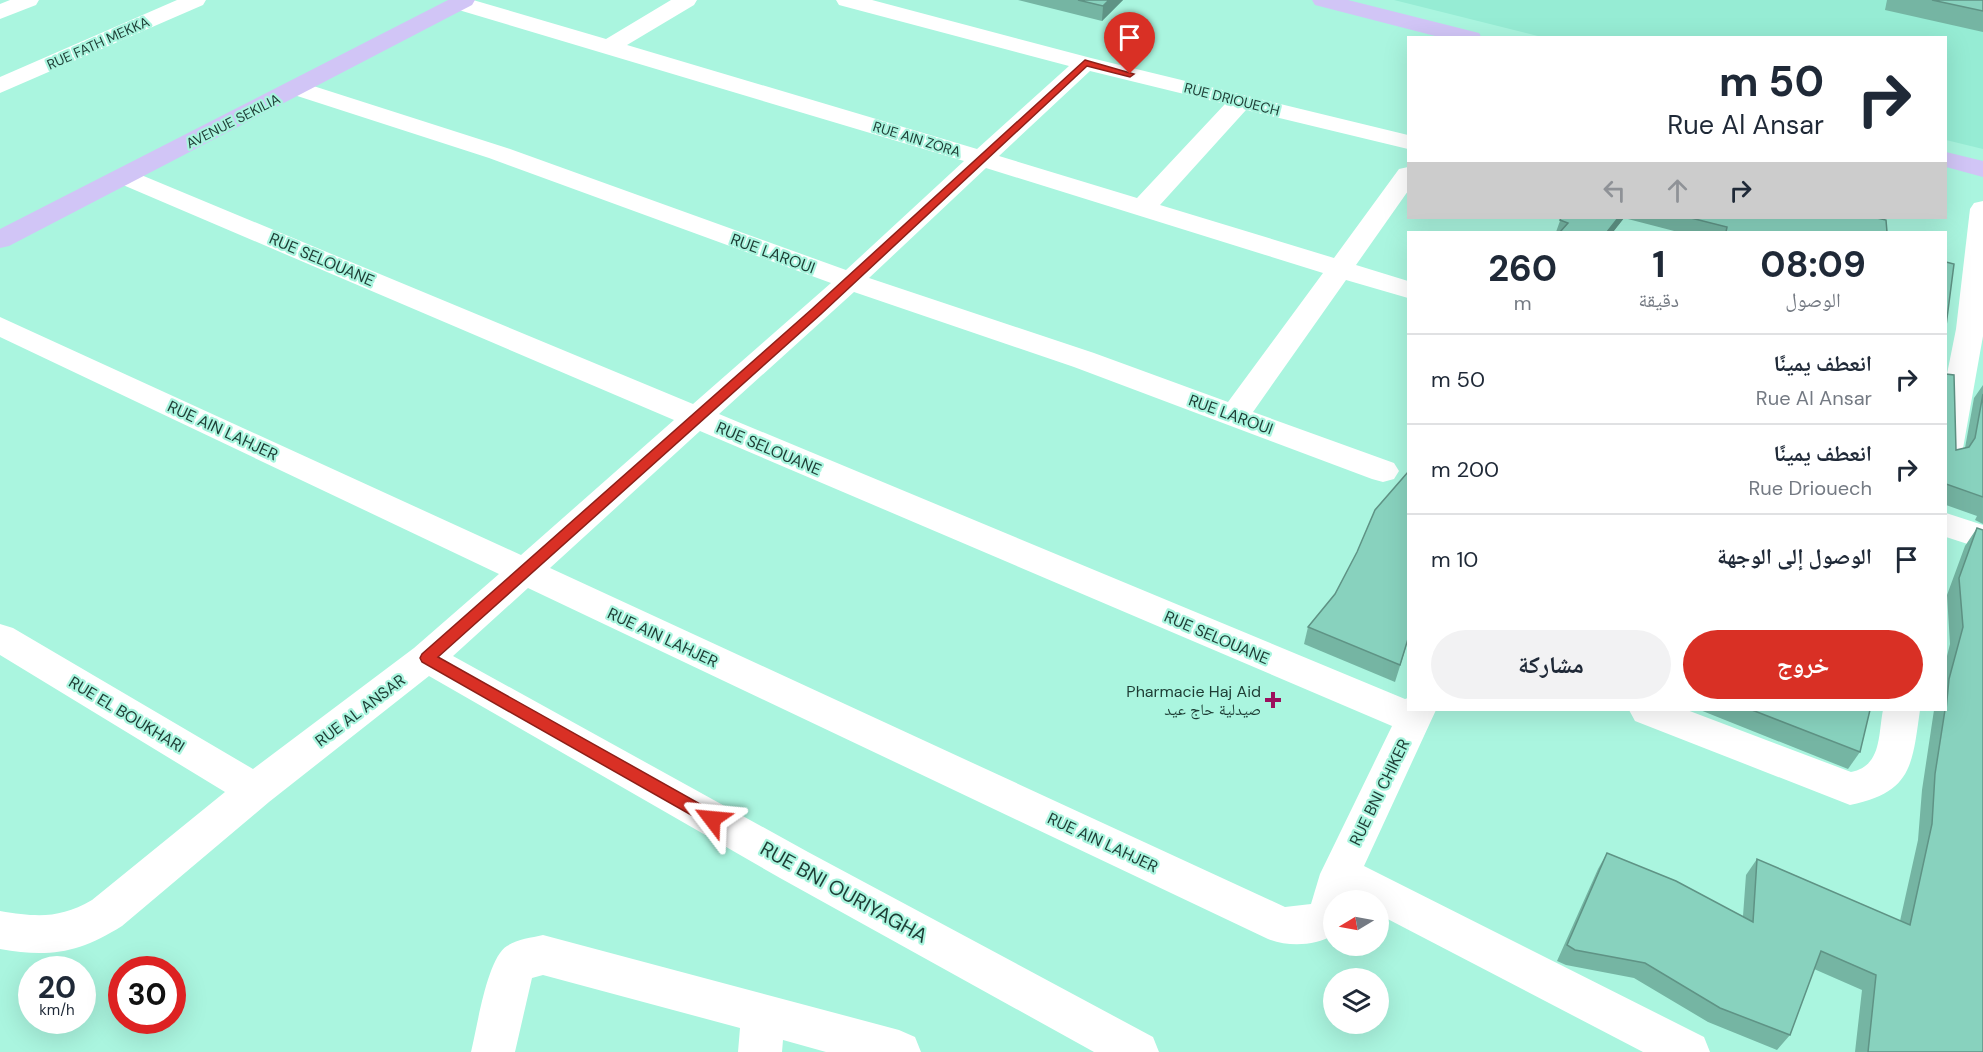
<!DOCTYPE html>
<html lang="ar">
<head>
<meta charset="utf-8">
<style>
	:root { --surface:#fff; --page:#f2f2f3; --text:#1f2937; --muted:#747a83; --line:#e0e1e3; --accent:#d93025 }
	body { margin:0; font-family:"DM Sans","Noto Naskh Arabic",sans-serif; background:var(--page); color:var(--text); direction:rtl; height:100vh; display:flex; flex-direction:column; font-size:22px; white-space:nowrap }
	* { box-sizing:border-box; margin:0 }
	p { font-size:20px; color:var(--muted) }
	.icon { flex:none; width:33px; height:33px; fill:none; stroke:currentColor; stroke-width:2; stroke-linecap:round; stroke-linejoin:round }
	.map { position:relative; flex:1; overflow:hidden; direction:ltr }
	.side { position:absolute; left:1407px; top:231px; width:540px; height:480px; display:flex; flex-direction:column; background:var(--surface); border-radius:0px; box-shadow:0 6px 24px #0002; direction:rtl }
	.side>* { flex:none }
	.banner { position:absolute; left:1407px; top:36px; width:540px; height:183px; border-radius:0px; box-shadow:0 6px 24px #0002; direction:rtl; background:#fff; color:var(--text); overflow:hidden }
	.needle { width:39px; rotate:260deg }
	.buttons { position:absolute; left:1323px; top:890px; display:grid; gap:12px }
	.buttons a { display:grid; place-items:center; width:66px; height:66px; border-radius:50%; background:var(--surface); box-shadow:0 6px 24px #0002; font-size:30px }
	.speed { position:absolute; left:18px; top:956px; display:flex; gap:12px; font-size:30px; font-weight:700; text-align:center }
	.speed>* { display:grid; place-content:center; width:78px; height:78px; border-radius:50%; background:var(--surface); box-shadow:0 6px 24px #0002; line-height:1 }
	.speed small { font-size:15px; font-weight:400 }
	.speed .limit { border:9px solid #d22; background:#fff; color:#111 }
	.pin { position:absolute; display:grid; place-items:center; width:51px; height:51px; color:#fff; margin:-62px -26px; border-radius:50% 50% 50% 0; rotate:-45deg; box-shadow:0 0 6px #0007 }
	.pin .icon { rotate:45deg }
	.me { position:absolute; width:66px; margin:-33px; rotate:299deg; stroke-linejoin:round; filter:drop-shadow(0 0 4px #0008) }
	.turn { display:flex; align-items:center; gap:21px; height:126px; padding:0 24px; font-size:27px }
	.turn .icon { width:78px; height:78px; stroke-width:2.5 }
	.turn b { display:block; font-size:42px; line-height:51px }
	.lanes { display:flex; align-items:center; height:57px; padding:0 24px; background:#0003; justify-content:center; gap:30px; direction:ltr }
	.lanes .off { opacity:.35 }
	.eta { display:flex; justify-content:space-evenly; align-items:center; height:102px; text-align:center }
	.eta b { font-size:36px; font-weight:700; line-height:42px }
	.action { display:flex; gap:12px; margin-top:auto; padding:12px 24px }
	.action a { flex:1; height:69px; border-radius:36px; background:var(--accent); color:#fff; font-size:24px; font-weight:700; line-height:69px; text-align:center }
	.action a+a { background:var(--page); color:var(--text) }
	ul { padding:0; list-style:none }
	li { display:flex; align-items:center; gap:18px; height:90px; padding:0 24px; border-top:2px solid var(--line) }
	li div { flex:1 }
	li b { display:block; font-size:22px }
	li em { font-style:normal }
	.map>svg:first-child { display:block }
	.built { fill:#96ecd4 }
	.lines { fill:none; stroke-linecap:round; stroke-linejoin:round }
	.minor { fill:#fff; fill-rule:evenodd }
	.major { fill:#d1c5f6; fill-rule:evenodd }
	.wall { fill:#75b5a3 }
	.shaded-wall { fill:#5f9385 }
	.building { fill:#88d2be; stroke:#5f9385; stroke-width:1.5 }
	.route { fill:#d93025; stroke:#8d1f18; stroke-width:1.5 }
	.poi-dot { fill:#9c0f5d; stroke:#aaf5df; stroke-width:2 }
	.labels { text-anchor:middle; stroke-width:4.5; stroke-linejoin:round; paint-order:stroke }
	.far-street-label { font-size:14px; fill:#1d3c34; stroke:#aaf5df }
	.street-label { font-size:16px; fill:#1d3c34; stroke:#aaf5df }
	.poi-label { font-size:16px; fill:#1d3c34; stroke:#aaf5df; text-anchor:end }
	.near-street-label { font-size:20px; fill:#1d3c34; stroke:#aaf5df }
</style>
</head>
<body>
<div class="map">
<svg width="1983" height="1052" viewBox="0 0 1983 1052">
	<rect width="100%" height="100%" fill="#aaf5df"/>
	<polygon class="built" points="1394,0 1983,0 1983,149 1946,140 1946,38 1542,37"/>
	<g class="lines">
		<g class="minor">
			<polygon points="10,0 39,0 36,5 0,19 0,4"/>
			<polygon points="177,0 206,0 203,5 0,93 0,77"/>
			<path d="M451,0h22l133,39 65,-39h26l-3,5 -67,40 350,104 92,-83 -230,-61 -3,-5h36l219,58 317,77v14l-162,-39 -86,95 174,53 65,-89 9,-2v24l-52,74 52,16v17l-62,-18 -93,132 141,51 5,8 -5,8 -11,3 -11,-3 -298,-112 -220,-75 -135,122 686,285 3,-1v12h28l-72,156 340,171 6,15h-67l-265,-138v-14h-44v35c-20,11 -45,12 -66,4l-740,-351 -75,68 355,196 345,185 6,15h-65l-314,-174 -351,-202 -160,126 -147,124c-43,27 -73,32 -122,23v-38c37,6 59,8 92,-11l133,-108 -225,-137v-31l13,4 240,141 161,-121 85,-74 -499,-237v-20l521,238 153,-135 -558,-238 -4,-5 4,-5 9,-3 9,3 559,232 138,-121 -342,-125 -201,-65 -4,-5 4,-5h16l203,65 339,122 118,-109 -512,-153 -3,-5zM1090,71l135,33 -88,94 -138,-42zM986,168l337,105 -95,129 -134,-49 -225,-75zM700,431l692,295 -72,148 -9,30 -26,3 -735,-339z"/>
			<polygon points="1983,201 1983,336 1962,454 1957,462 1946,465 1946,379 1956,329 1970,209 1974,203"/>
			<polygon points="1946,513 1983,525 1983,549 1946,537"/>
			<path d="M1629,710h58l164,62c31,-6 27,-37 32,-62h37c-8,56 -8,82 -70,95l-215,-84z"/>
			<path d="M543,935l356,95 16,7 6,15h-95l-43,-12 -1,12h-44l2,-24 -197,-53 -11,3 -17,74h-44c6,-24 16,-94 36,-106 10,-7 24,-8 36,-11z"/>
		</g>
		<g class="major">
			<polygon points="448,0 475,0 472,5 9,246 0,248 0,229"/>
			<polygon points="1312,0 1348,0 1479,33 1482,38 1443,38 1315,5"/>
			<polygon points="1946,152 1983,161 1983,177 1946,167"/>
		</g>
	</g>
	<g class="wall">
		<polygon points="1018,0 1123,0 1102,21"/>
		<polygon points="1887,0 1983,0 1983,32 1885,10"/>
		<polygon points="1561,218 1877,218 1887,232 1678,232 1624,218 1613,232 1556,232"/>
		<polygon points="1946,374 1956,450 1965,448 1974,398 1983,385 1983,524 1975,520 1977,516 1946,505"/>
		<polygon points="1977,528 1983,1052 1855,1052 1862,990 1814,969 1790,1035 1777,1050 1708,1022 1634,978 1566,965 1557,961 1598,869 1607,853 1743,916 1746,875 1757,859 1900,921 1918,840 1922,790 1934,710 1946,710 1946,660 1950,644 1947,595 1965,546"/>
		<polygon points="1335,594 1406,647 1395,682 1304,644 1308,627"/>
		<polygon points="1700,710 1870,710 1860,752 1848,769"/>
	</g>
	<g class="shaded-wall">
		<polygon points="1109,0 1123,0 1102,21 1103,6"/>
		<polygon points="1618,218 1624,218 1613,232 1607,232"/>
	</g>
	<g class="building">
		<polygon points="1078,0 1109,0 1103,6"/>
		<polygon points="1932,0 1983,0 1983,11"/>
		<polygon points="1561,218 1618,218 1607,232 1560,232 1568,223 1560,220"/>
		<polygon points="1691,218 1877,218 1886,220 1887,232 1726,232 1727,227"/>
		<polygon points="1946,262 1954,264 1946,326"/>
		<polygon points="1946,374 1954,375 1956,450 1969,447 1975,438 1983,394 1983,497 1946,484"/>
		<polygon points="1408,472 1408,639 1400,665 1308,627 1335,594 1357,552 1375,510"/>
		<polygon points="1977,528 1983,530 1983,1052 1868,1052 1876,975 1821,951 1790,1035 1720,1008 1645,963 1575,950 1567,945 1607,853 1676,881 1753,922 1757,859 1910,925 1932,824 1935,774 1945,710 1946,710 1949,679 1963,627 1959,578"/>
		<polygon points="1752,710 1870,710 1860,752"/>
	</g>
	<polygon class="route" points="1085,60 1134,74 1130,77 1087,66 821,314 438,657 718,814 721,819 718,824 707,824 422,662 420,658 422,654 812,309"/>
	<path class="poi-dot" d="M1270 691h6v6h6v6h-6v6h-6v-6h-6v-6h6z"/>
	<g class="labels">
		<g class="far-street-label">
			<text transform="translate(98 43) rotate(-24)" y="5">RUE FATH MEKKA</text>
			<text transform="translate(1232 99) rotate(14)" y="5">RUE DRIOUECH</text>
			<text transform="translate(233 121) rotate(-27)" y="5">AVENUE SEKILIA</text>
			<text transform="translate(917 139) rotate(17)" y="5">RUE AIN ZORA</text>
		</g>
		<g class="street-label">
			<text transform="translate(773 253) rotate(20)" y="6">RUE LAROUI</text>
			<text transform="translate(322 259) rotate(23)" y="6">RUE SELOUANE</text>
			<text transform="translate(1231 414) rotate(20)" y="6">RUE LAROUI</text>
			<text transform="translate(223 430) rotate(25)" y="6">RUE AIN LAHJER</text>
			<text transform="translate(769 448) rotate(23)" y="6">RUE SELOUANE</text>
			<text transform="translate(663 637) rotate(25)" y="6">RUE AIN LAHJER</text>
			<text transform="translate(1217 637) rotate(23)" y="6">RUE SELOUANE</text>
			<text transform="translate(360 710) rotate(-37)" y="6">RUE AL ANSAR</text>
			<text transform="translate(127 714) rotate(31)" y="6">RUE EL BOUKHARI</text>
			<text transform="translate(1379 792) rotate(-64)" y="6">RUE BNI CHIKER</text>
			<text transform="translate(1103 842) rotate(25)" y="6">RUE AIN LAHJER</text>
		</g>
		<g class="poi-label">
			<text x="1261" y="697">Pharmacie Haj Aid<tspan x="1261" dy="18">صيدلية حاج عيد</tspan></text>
		</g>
		<g class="near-street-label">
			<text transform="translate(844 892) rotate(29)" y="7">RUE BNI OURIYAGHA</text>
		</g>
	</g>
</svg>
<div class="buttons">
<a><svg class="needle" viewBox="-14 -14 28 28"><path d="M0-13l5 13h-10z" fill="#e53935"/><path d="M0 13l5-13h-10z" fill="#747a83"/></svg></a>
<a><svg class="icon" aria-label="layers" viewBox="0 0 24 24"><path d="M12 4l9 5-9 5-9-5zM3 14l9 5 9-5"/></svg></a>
</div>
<div class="speed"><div>20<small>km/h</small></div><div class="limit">30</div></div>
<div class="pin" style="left:1130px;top:74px;background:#d93025"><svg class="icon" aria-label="arrive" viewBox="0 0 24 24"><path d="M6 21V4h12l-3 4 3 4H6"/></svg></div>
<svg class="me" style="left:712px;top:819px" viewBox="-20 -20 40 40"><path d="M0-17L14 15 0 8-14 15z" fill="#d93025" stroke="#fff" stroke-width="4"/></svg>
<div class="banner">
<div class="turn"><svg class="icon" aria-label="right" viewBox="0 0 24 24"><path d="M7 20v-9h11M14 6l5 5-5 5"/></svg><div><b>50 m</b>Rue Al Ansar</div></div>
<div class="lanes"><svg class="icon off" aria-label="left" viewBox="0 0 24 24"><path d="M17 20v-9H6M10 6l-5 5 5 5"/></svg><svg class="icon off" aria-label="ahead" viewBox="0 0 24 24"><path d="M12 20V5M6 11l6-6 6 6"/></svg><svg class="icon" aria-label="right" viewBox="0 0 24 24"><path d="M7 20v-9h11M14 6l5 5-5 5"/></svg></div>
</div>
<section class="side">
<div class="eta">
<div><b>08:09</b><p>الوصول</p></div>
<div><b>1</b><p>دقيقة</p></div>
<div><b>260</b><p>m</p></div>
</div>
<ul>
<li><svg class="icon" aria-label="right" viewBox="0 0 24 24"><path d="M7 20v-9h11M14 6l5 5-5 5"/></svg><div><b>انعطف يمينًا</b><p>Rue Al Ansar</p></div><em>50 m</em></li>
<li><svg class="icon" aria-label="right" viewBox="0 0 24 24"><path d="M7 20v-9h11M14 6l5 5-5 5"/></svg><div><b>انعطف يمينًا</b><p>Rue Driouech</p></div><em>200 m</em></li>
<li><svg class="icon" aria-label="arrive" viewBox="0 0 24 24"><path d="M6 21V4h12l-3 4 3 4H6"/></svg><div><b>الوصول إلى الوجهة</b></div><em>10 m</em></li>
</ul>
<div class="action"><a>خروج</a><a>مشاركة</a></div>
</section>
</div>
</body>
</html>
